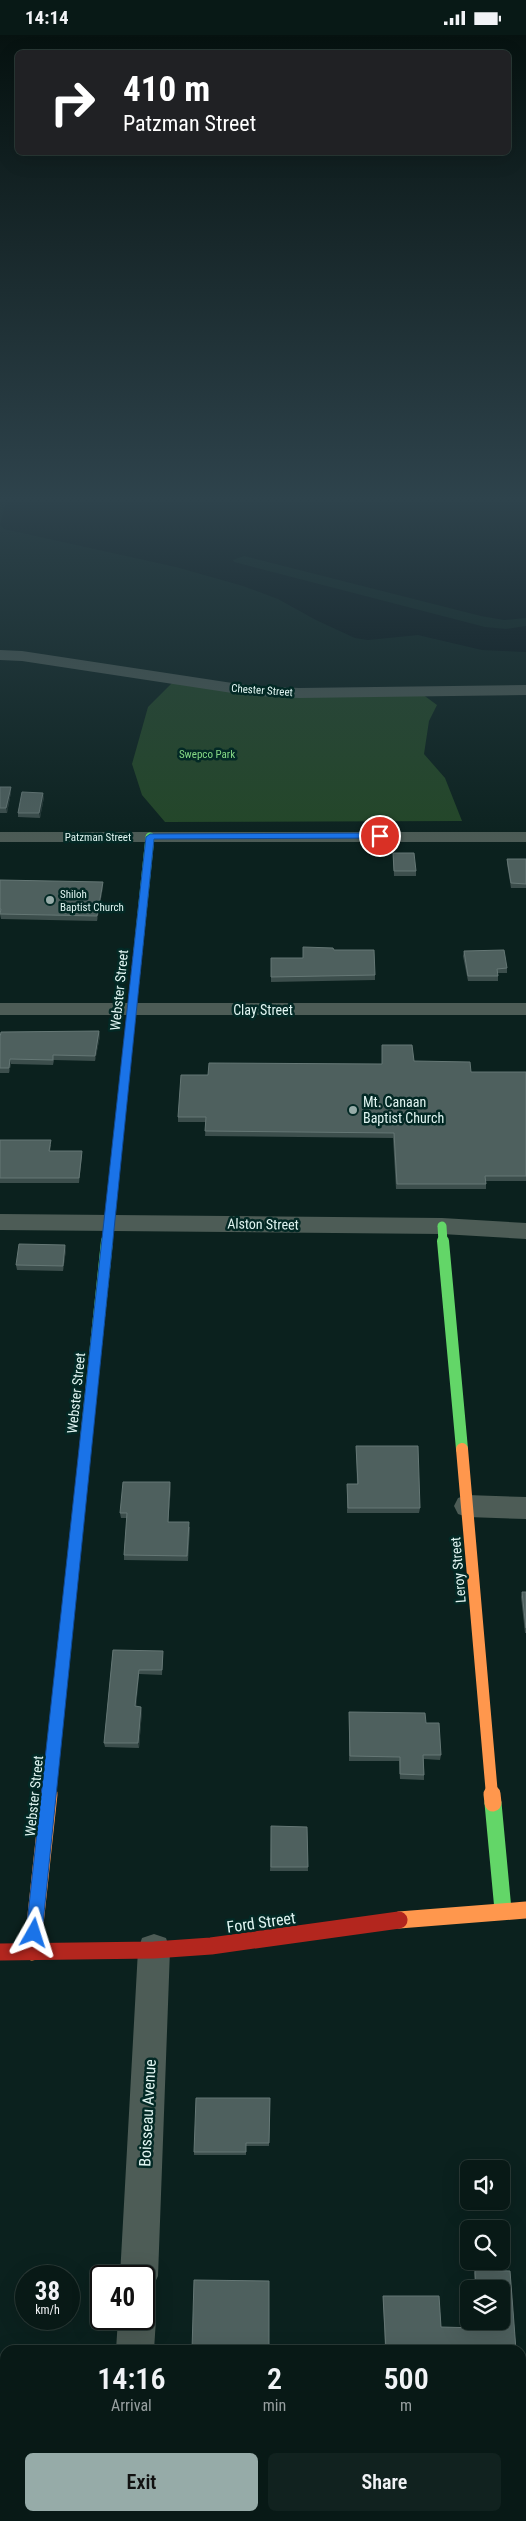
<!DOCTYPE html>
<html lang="en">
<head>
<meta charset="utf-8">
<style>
	:root { --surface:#081916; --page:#11221f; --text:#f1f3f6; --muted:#98a0a1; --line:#293835; --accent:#96aba8 }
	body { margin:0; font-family:"Roboto Condensed",sans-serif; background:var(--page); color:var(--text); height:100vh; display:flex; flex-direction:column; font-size:19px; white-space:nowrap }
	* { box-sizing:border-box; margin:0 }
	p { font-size:16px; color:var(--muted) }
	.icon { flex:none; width:28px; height:28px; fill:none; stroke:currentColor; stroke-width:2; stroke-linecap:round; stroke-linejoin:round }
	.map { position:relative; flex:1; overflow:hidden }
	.sheet { position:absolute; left:0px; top:2310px; width:526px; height:176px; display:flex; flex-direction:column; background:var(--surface); border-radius:15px 15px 0 0; box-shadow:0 5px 20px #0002,0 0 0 1px var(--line) }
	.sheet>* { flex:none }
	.hud { position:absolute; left:15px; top:15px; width:496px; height:105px; border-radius:8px; box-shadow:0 5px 20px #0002,0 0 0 1px var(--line); background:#202124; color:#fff; overflow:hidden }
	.fabs { position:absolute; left:460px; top:2125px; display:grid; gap:10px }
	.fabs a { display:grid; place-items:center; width:50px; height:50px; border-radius:8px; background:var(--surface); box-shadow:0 5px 20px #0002,0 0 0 1px var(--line); font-size:25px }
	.speed { position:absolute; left:15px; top:2230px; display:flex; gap:10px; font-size:25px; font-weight:700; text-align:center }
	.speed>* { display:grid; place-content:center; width:65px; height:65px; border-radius:50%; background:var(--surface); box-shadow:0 5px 20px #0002,0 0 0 1px var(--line); line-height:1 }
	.speed small { font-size:12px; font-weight:400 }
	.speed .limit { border:2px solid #111; border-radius:8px; background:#fff; color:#111 }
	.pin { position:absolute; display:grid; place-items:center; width:42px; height:42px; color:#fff; margin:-21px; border:2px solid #fff; border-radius:50%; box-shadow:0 1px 5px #0007 }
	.me { position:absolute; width:55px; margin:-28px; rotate:6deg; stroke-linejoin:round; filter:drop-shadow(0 0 4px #0008) }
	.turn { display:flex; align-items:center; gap:18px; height:105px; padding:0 25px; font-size:22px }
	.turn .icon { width:65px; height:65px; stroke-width:2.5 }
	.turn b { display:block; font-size:35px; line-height:42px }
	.eta { display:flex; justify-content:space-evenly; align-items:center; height:85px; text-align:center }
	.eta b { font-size:30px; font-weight:600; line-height:35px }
	.button { display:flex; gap:10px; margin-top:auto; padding:10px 25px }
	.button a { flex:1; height:58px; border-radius:8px; background:var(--accent); color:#111; font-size:20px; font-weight:600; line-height:58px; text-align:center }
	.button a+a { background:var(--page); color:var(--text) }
	.status { display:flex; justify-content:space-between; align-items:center; height:35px; padding:0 25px; background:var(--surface); direction:ltr }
	.status svg { height:14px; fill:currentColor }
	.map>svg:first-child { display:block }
	.green { fill:#234727 }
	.water { fill:#041115 }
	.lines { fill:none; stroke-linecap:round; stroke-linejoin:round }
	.street { fill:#4d5c56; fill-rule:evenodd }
	.fast-far2 { stroke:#63d668; stroke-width:9 }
	.fast-far1 { stroke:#63d668; stroke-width:12 }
	.fast { stroke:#63d668; stroke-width:17 }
	.slow-far2 { stroke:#ff974d; stroke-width:9 }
	.slow-far1 { stroke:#ff974d; stroke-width:12 }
	.slow { stroke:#ff974d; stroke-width:17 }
	.jam-far1 { stroke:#b3261e; stroke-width:12 }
	.jam { stroke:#b3261e; stroke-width:17 }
	.wall { fill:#3c4e4c }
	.shaded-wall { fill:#213432 }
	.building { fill:#4e605e; stroke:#657775 }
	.route { fill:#1a73e8; stroke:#114b97 }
	.poi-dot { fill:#96aba8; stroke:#032925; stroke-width:2 }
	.labels { text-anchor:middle; stroke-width:5; stroke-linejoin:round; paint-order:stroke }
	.far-street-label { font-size:11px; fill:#e1f5f2; stroke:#032925 }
	.far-park-label { font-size:11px; fill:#84d885; stroke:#032925 }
	.far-poi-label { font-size:11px; fill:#e1f5f2; stroke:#032925; text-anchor:start }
	.street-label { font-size:14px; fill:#e1f5f2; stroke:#032925 }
	.poi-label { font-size:14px; fill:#e1f5f2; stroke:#032925; text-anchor:start }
	.near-street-label { font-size:16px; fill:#e1f5f2; stroke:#032925 }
</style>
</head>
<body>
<div class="status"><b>14:14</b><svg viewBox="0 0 49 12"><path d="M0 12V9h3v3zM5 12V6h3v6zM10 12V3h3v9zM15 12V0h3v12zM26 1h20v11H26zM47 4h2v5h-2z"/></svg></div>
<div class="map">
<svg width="526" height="2486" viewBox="0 0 526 2486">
	<rect width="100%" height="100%" fill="#0b211e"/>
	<polygon class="green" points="174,646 252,656 418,656 437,670 429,686 424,719 445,743 462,786 165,787 142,760 132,729 148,672"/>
	<polygon class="water" points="6,467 526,467 526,583 504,585 481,581 244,521 233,525 234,527 485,592 506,594 526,591 526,617 482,615 418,600 368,605 355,603 316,585 278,564 243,551 176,532 4,494 0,490"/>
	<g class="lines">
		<g class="street">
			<polygon points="0,615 22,616 252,651 299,653 526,650 526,660 299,663 252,661 22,626 0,625"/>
			<rect x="0" y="797" width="526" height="10"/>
			<rect x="0" y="968" width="526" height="12"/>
			<polygon points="0,1179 442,1183 526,1188 526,1204 442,1199 0,1195"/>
			<polygon points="467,1460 526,1462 526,1484 467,1482 458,1479 454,1471 458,1463"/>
			<polygon points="154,1899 166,1903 170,1915 158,2241 152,2254 144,2258 144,2241 120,2241 138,1915 142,1903"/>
			<polygon points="144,2268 150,2271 156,2284 154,2315 116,2315 118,2284 144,2284"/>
			<polygon points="521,2442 526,2442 526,2482 519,2481 521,2481"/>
			<rect x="106" y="2481" width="40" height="5"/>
		</g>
		<g class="fast-far2">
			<polyline points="138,916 150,802"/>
			<polyline points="442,1191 443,1207"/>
			<polyline points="107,1207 117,1115"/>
		</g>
		<g class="fast-far1">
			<polyline points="443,1206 462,1414"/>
			<polyline points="86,1405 107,1206"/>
		</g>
		<polyline class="fast" points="493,1768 503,1875"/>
		<polyline class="slow-far2" points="117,1115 138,916"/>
		<g class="slow-far1">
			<polyline points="462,1414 492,1760"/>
			<polyline points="49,1760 57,1685"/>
		</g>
		<g class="slow">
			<polyline points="492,1759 493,1768"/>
			<polyline points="399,1885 526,1875"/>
			<polyline points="32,1917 49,1759"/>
		</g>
		<polyline class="jam-far1" points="57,1685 86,1405"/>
		<polyline class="jam" points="0,1917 154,1915 211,1911 399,1885"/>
	</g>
	<g class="wall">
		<polygon points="0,752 11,757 7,778 0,778"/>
		<polygon points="44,762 40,783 18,782 18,778"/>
		<polygon points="393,818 416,836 416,841 394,841"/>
		<polygon points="507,824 526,824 526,853 511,853 507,829"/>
		<polygon points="0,845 103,852 97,886 1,884 0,879"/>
		<polygon points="334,915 375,940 375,945 271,947 271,923 303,923"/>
		<polygon points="464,916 507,933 507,938 498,938 498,946 468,946 463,921"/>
		<polygon points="99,996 100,1001 95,1026 54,1025 53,1030 11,1029 9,1038 0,1038 0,1002"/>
		<polygon points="382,1010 414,1026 471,1037 526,1037 526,1146 486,1146 486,1154 396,1154 393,1103 205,1101 206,1087 178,1087 178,1082 208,1040 382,1029"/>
		<polygon points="0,1105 51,1110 50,1116 82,1121 79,1148 0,1148"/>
		<polygon points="66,1215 63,1236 17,1235 16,1230"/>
		<polygon points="356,1411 420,1473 419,1478 347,1478 347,1449 357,1449"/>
		<polygon points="171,1452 168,1487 190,1492 188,1526 124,1525 124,1520 127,1483 121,1483 120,1478"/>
		<polygon points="522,1557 526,1557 526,1598 525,1598 521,1562"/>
		<polygon points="113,1615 163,1621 162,1640 139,1639 136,1672 142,1676 139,1713 105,1712 104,1708"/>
		<polygon points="349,1677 426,1688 441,1720 440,1725 424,1724 424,1745 400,1744 399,1726 349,1726"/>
		<polygon points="271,1791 307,1792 308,1836 270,1836"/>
		<polygon points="270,2063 269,2111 246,2111 246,2120 194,2120 194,2117"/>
		<polygon points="475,2235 510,2236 516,2315 385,2315 383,2264 383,2261 439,2261 441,2292 477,2293 476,2286 501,2286 501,2254 475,2254 474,2238"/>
	</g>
	<g class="shaded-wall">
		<polygon points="11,752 11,757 7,778 6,773"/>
		<polygon points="43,758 44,762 40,783 39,778"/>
		<polygon points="103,847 103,852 97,886 97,881"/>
		<polygon points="99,996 100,1001 95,1026 95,1021"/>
		<polygon points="10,1024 11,1029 9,1038 9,1033"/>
		<polygon points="65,1210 66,1215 63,1236 63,1231"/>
		<polygon points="170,1447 171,1452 168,1492 168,1487"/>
		<polygon points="139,1635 139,1639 136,1676 135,1671"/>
		<polygon points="141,1672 142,1676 139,1713 138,1708"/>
	</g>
	<g class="building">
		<polygon points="0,752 11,752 6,773 0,773"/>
		<polygon points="22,757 43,758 39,778 18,778"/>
		<polygon points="393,818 414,818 416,836 394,836"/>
		<polygon points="507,824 526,824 526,849 511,848"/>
		<polygon points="0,845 103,847 97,881 0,879 1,874 0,874"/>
		<polygon points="303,912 333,913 334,915 374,915 375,940 271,942 271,923 303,923"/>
		<polygon points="504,915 507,933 497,934 498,941 468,941 464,916"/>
		<polygon points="99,996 95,1021 53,1020 53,1025 10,1024 9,1033 0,1033 0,1002 1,997"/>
		<polygon points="382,1010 412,1010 414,1026 470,1027 471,1037 526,1037 526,1141 485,1141 486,1149 397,1149 394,1098 205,1096 206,1082 178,1082 181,1040 208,1040 209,1028 382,1029"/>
		<polygon points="0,1105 51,1105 49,1116 82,1116 79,1143 0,1143"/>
		<polygon points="19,1209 65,1210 63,1231 16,1230"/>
		<polygon points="356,1411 418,1411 420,1473 348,1473 347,1449 358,1449"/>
		<polygon points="123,1447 170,1447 168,1487 189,1487 187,1521 124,1520 127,1478 120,1478"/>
		<polygon points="522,1557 526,1557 526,1593"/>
		<polygon points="113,1615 163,1616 162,1635 139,1635 135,1671 141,1672 138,1708 104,1708"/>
		<polygon points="349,1677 425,1678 426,1688 439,1688 441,1720 423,1720 424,1740 400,1739 400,1722 350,1721"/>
		<polygon points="271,1791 307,1792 308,1832 271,1832"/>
		<polygon points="196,2063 270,2063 269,2108 246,2108 246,2117 194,2117"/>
		<polygon points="475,2235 510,2236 516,2315 386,2315 383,2261 439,2261 441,2292 478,2293 478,2286 501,2286 501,2254 476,2254"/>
		<polygon points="194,2245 269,2246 269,2315 192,2315"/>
		<rect x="0" y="2350" width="5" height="109"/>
	</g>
	<linearGradient id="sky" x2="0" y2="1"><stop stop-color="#061210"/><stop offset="0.57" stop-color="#2e434c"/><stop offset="1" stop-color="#2e434c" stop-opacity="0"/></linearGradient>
	<rect width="526" height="815" fill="url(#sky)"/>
	<polygon class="route" points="380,798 384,801 383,803 154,804 42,1898 40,1903 34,1906 29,1903 26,1898 146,802 150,799"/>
	<g class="poi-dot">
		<circle cx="50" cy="865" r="5"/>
		<circle cx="353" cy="1075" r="5"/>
	</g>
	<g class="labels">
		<g class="far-street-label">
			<text transform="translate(262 655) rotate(4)" y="4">Chester Street</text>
			<text x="98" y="806">Patzman Street</text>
		</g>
		<g class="far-park-label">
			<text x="207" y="723">Swepco Park</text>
		</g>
		<g class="far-poi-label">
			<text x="60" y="863">Shiloh<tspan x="60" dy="13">Baptist Church</tspan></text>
		</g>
		<g class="street-label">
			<text transform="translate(119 955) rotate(-84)" y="5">Webster Street</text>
			<text x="263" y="980">Clay Street</text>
			<text transform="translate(263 1189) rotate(1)" y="5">Alston Street</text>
			<text transform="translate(76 1358) rotate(-84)" y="5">Webster Street</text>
			<text transform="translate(458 1535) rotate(-95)" y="5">Leroy Street</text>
			<text transform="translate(34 1761) rotate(-84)" y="5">Webster Street</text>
		</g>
		<g class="poi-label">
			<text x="363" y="1072">Mt. Canaan<tspan x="363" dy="16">Baptist Church</tspan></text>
		</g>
		<g class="near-street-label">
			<text transform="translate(261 1887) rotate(-8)" y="6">Ford Street</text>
			<text transform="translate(147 2078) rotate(-87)" y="6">Boisseau Avenue</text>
		</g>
	</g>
</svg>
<div class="fabs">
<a><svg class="icon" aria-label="sound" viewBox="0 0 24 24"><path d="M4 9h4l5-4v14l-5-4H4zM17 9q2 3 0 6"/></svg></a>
<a><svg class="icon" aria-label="search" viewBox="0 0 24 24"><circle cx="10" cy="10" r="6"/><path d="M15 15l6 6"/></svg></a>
<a><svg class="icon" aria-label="layers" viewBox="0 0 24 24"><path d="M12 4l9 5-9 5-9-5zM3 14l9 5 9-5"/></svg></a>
</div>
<div class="speed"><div>38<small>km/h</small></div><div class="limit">40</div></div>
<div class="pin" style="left:380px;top:801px;background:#d93025"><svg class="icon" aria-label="arrive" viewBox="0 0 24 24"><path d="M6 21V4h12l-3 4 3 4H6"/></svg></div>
<svg class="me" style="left:34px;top:1898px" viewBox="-20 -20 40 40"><path d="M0-17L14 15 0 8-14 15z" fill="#1a73e8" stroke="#fff" stroke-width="4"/></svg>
<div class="hud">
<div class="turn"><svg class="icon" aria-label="right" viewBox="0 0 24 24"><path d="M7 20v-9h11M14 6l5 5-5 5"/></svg><div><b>410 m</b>Patzman Street</div></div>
</div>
<section class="sheet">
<div class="eta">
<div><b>14:16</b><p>Arrival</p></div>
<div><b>2</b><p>min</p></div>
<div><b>500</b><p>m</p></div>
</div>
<div class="button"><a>Exit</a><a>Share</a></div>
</section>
</div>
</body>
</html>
